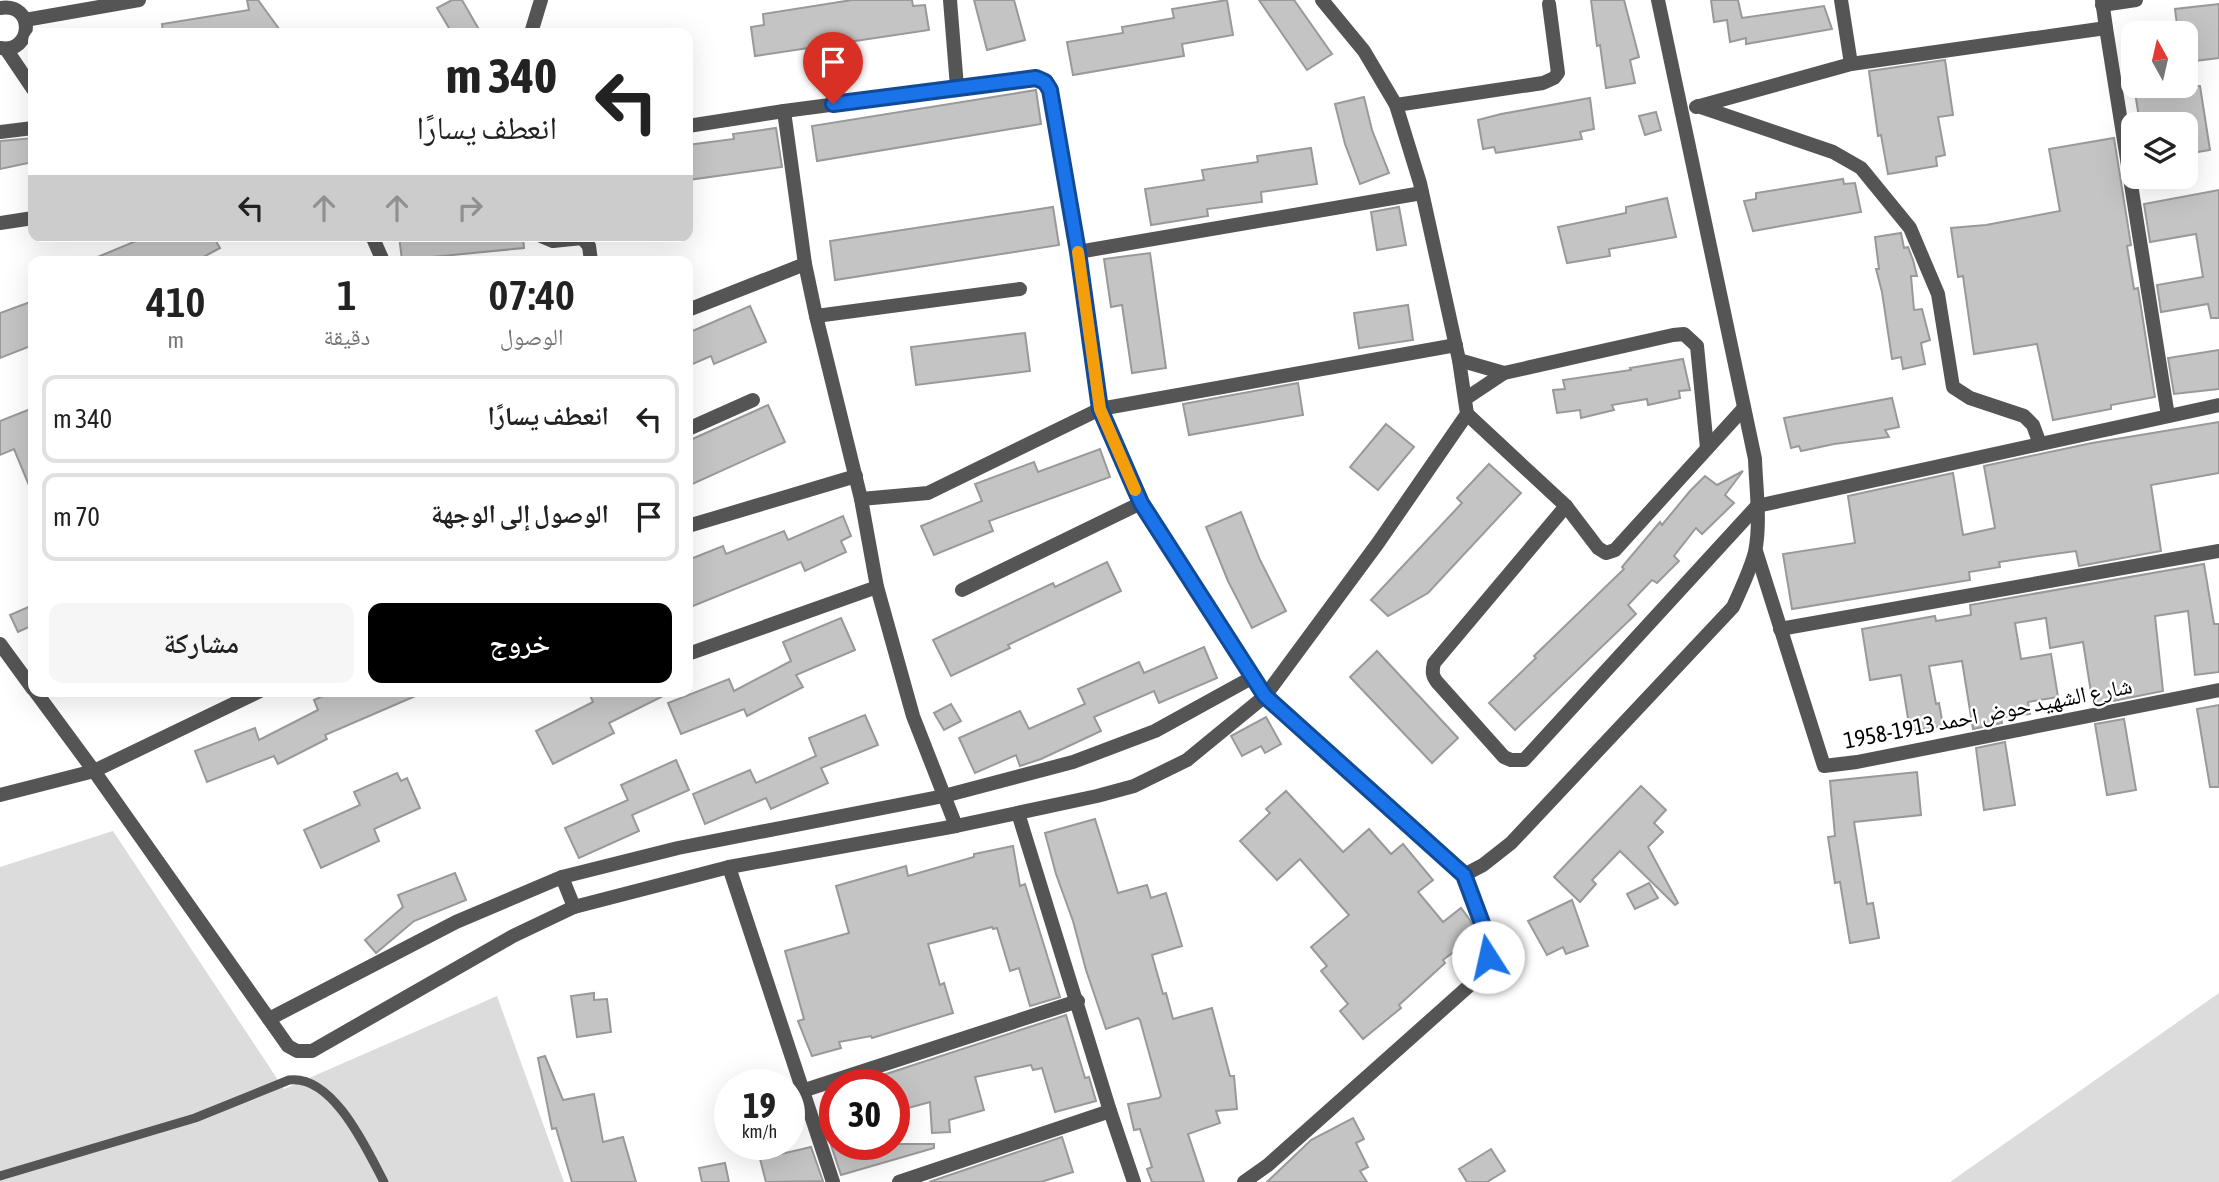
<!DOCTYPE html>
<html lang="ar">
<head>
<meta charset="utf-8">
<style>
	:root { --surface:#fff; --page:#f6f6f6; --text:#222; --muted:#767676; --line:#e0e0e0; --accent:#000 }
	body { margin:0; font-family:"Asap Condensed","Noto Naskh Arabic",sans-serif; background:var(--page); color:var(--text); direction:rtl; height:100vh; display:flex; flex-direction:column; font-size:26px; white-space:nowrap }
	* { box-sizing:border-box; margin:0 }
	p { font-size:23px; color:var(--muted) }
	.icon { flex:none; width:38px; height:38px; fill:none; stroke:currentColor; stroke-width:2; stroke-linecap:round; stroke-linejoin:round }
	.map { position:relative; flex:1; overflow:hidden; direction:ltr }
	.side { position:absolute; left:28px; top:256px; width:665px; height:441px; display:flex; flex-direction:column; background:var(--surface); border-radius:14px; box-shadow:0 7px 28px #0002; direction:rtl }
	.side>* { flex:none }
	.banner { position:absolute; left:28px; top:28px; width:665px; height:214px; border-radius:14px; box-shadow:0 7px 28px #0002; direction:rtl; background:#fff; color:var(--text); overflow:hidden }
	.needle { width:46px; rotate:352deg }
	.buttons { position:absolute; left:2121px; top:21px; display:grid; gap:14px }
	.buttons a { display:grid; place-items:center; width:77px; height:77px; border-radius:14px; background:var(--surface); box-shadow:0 7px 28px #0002; font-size:35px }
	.speed { position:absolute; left:714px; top:1069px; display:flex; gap:14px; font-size:35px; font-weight:700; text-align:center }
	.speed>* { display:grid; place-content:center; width:91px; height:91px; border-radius:50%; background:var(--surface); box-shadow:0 7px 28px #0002; line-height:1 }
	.speed small { font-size:18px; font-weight:400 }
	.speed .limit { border:10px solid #d22; background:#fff; color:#111 }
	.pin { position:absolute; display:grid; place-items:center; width:60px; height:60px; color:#fff; margin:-72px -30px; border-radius:50% 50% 50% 0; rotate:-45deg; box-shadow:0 0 7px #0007 }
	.pin .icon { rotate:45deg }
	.me { position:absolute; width:77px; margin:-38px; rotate:350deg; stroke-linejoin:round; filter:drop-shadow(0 0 5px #0008) }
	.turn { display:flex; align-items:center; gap:24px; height:147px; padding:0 21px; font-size:32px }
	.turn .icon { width:91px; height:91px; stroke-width:2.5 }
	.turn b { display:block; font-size:49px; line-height:60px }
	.lanes { display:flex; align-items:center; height:66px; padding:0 21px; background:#0003; justify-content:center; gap:35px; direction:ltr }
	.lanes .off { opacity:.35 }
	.eta { display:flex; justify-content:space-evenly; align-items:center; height:119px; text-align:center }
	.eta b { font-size:42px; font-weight:600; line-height:49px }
	.primary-button { display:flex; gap:14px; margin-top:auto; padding:14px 21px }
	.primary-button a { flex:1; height:80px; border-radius:14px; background:var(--accent); color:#fff; font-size:28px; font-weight:600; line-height:80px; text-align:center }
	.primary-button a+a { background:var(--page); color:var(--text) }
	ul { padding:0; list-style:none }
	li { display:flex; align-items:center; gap:21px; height:88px; margin:0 14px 10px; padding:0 7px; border:4px solid var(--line); border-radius:14px }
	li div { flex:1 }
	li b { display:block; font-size:26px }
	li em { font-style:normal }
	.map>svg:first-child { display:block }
	.green { fill:#dcdcdc }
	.building { fill:#c4c4c4; stroke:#999; stroke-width:2 }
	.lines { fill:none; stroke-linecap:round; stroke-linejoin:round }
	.service { stroke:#555; stroke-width:9 }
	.minor { stroke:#555; stroke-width:14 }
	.tertiary { stroke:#555; stroke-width:14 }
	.route-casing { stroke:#114b97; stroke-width:18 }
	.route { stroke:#1a73e8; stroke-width:12 }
	.slow { stroke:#f59e0b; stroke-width:12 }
	.labels { text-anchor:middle; stroke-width:5; stroke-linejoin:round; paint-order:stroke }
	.street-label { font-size:23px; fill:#000; stroke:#fff }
</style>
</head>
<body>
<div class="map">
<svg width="2219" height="1182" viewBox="0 0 2219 1182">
	<rect width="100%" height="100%" fill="#fff"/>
	<g class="green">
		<polygon points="113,831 284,1089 497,996 564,1182 0,1182 0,867"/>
		<polygon points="2219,993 2219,1182 1950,1182"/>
	</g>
	<g class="building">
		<polygon points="247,0 258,0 282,33 163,33 162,24 249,10"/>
		<polygon points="452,0 462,0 481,33 452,33 437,8"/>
		<polygon points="852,0 912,0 913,6 925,5 929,30 755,56 751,27 764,25 763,14"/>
		<polygon points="974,0 1014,0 1025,40 987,50"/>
		<polygon points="1227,0 1233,35 1182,44 1184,56 1073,75 1067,42 1123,33 1122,27 1174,18 1172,9"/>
		<polygon points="1259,0 1294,0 1332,54 1307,70"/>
		<polygon points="1591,0 1624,0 1639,57 1630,60 1635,83 1606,88 1600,45 1597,46"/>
		<polygon points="1711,0 1738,0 1742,18 1824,6 1832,29 1746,44 1746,38 1730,42 1727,20 1714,22"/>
		<polygon points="2219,4 2219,58 2186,62 2186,33 2178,33 2175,9"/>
		<polygon points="1945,60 1953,115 1938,117 1945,155 1936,157 1937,166 1888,174 1881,135 1878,136 1869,71"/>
		<polygon points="2134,86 2200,86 2210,150 2186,154 2186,124 2140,124"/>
		<polygon points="1036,90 1041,124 817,161 812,126"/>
		<polygon points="1364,97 1372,130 1389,173 1360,184 1345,144 1335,104"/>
		<polygon points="1590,98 1594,129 1580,132 1582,139 1496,153 1494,147 1483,149 1478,120 1501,114"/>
		<polygon points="1656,112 1661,130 1645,135 1639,116"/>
		<polygon points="776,128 782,167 688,180 688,145 734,139 733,134"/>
		<polygon points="33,138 33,162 0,169 0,141"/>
		<polygon points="2114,138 2131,245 2127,246 2134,289 2138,288 2155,397 2111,405 2111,409 2053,420 2037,344 1974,354 1963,276 1958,277 1951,228 1986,225 2060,211 2049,149"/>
		<polygon points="1311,148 1317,184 1261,192 1262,202 1207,209 1208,216 1151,225 1145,189 1204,180 1202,170 1258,162 1257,156"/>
		<polygon points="1843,179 1844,184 1855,183 1861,212 1753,231 1744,201 1756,199 1756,193"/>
		<polygon points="2219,190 2219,318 2211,318 2208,304 2161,312 2157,285 2203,277 2196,234 2150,242 2144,204"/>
		<polygon points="1667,198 1676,237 1609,249 1610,256 1567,263 1558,227 1626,213 1626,207"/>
		<polygon points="1053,207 1059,245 835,280 830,241"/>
		<polygon points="1399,207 1406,245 1377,250 1371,212"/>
		<polygon points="1901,233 1904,248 1908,247 1913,260 1917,276 1911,276 1914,310 1922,309 1930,340 1921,343 1925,364 1903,369 1901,357 1892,359 1882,292 1876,269 1879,269 1875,237"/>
		<polygon points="148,236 213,236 220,248 196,261 88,261"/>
		<polygon points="399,236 523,236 524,248 402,260"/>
		<polygon points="1150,253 1166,368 1132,373 1122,305 1111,307 1104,259"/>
		<polygon points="33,301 33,345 0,358 0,313"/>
		<polygon points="1408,305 1413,340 1359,348 1354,313"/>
		<polygon points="750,306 766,342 714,364 711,356 688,366 688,333"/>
		<polygon points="1025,333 1030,371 916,385 911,347"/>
		<polygon points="2219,350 2219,389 2174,394 2168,358"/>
		<polygon points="1683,359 1690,390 1679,391 1680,398 1648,405 1647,399 1612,405 1614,410 1581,418 1580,410 1557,413 1553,390 1565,389 1563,380 1631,370 1630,368"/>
		<polygon points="1298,383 1303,415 1189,435 1183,404"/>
		<polygon points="1892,398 1899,427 1885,430 1889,437 1834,444 1801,451 1799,446 1791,448 1784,418"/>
		<polygon points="768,405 785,442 688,486 688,441"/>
		<polygon points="33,408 33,495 14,449 0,455 0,421"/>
		<polygon points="2219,422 2219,473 2151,485 2161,551 2079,566 2076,551 2039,556 1999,562 2000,567 1969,572 1970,580 1792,609 1783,554 1855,543 1848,496 1953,473 1963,535 1995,528 1984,466 2092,443"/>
		<polygon points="1386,424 1414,447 1378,490 1350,467"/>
		<polygon points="1100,449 1110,477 989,521 993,531 934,555 921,526 982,501 975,484 1034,462 1038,472"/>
		<polygon points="1489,464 1521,493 1428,593 1388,616 1371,600 1462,503 1457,498"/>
		<polygon points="1743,471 1725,495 1734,503 1702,534 1696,528 1674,556 1679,561 1657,583 1652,580 1628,605 1636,614 1515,730 1489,703 1536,658 1534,656 1624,569 1622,567 1660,522 1662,525 1690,491 1705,476 1717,485"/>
		<polygon points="1241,512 1260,560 1286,611 1252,628 1228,581 1206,527"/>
		<polygon points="843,516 851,536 841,541 846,552 805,571 801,562 688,608 688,560 723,546 726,554 784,531 788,540"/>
		<polygon points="1107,562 1121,591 1008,645 1010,648 951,676 933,640 1053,583 1055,587"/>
		<polygon points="2204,564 2214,624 2219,624 2219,672 2195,675 2188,611 2155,616 2163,691 2093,705 2083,642 2050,648 2046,618 2015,623 2021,659 2051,654 2058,697 2028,702 2030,714 2001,718 2002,723 1973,729 1962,661 1929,666 1936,704 1939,703 1943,726 1910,731 1901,675 1870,680 1862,629 1935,616 1936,621 1971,615 1970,605"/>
		<polygon points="33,605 33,625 18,632 10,615"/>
		<polygon points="841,618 855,650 796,675 803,687 747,716 744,709 681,734 668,703 729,679 734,691 791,661 783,642"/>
		<polygon points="1204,647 1217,678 1159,703 1154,691 1094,717 1101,731 1041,759 1020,766 1016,755 975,773 959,738 1020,711 1029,729 1085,704 1078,689 1139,662 1144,673"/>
		<polygon points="1377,651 1458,738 1432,763 1350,677"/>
		<polygon points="334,691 427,691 325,735 327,739 278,764 274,756 207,782 195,751 255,728 259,740 318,710 314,700"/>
		<polygon points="588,691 673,691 609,723 614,733 553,764 536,731 593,702"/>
		<polygon points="951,704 961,721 944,730 934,713"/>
		<polygon points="2219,705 2219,787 2210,787 2197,709"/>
		<polygon points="865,715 878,745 821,768 828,783 771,809 766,798 705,824 693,794 750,770 756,783 816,756 809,738"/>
		<polygon points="1266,717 1281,744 1265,753 1261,746 1242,756 1231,736"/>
		<polygon points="2124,719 2136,790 2107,795 2095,724"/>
		<polygon points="2005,742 2015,805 1984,810 1976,748"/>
		<polygon points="676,760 689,790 632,815 639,831 579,858 565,828 628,800 621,785"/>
		<polygon points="1917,772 1921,815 1854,822 1867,904 1873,903 1879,938 1850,943 1840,882 1835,883 1828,837 1835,836 1830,781"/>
		<polygon points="397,773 401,781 407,778 420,808 374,829 379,841 321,868 304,830 360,805 354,792"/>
		<polygon points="1641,786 1666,810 1654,823 1663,832 1648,847 1678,903 1675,905 1620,851 1592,880 1596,884 1580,902 1554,877"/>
		<polygon points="1286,791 1343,852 1369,829 1391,854 1403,844 1433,880 1418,892 1443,922 1461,908 1470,920 1476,935 1443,960 1445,963 1399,1005 1401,1008 1363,1039 1340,1011 1348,1004 1321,971 1327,966 1311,947 1349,915 1300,859 1277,880 1240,841 1270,813 1266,809"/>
		<polygon points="1095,819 1118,893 1147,885 1151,898 1166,893 1182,946 1152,955 1163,994 1166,993 1173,1019 1212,1008 1230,1076 1234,1076 1237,1109 1216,1111 1220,1123 1188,1134 1204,1182 1152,1182 1147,1169 1152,1167 1140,1129 1134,1130 1128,1104 1159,1098 1161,1096 1140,1020 1138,1018 1106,1029 1086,970 1073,921 1056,874 1045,833"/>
		<polygon points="1013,846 1020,886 1025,884 1060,997 1030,1006 1019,968 1010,971 997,928 993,929 992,927 928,944 940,985 944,983 953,1013 872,1038 871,1036 839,1042 841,1048 812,1056 798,1021 804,1019 785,951 849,933 836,886 906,866 908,876 974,857 974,854"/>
		<polygon points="455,873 466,900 414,921 376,953 365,940 403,907 398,895"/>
		<polygon points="1649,883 1658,898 1635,909 1627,894"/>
		<polygon points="1572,900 1588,946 1566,954 1563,947 1547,955 1528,921"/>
		<polygon points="594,993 594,1000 607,999 611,1032 577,1037 571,996"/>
		<polygon points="1066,1015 1085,1078 1089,1077 1096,1101 1055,1112 1042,1068 1033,1070 1031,1065 975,1077 984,1110 949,1120 950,1132 932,1133 930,1102 894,1112 894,1085 873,1085 871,1079"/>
		<polygon points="545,1056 563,1100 594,1094 603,1142 623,1137 636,1182 572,1182 556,1128 552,1129 538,1058"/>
		<polygon points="1353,1118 1364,1139 1356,1143 1368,1167 1360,1171 1367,1182 1267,1182 1311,1140"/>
		<polygon points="1062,1137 1073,1172 1041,1182 929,1182"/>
		<polygon points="835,1141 835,1144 934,1144 934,1148 841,1175 830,1142"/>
		<polygon points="811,1147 823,1181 766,1182 760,1159"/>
		<polygon points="1491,1149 1505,1171 1487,1182 1467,1182 1459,1169"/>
		<polygon points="725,1163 729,1182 702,1182 699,1168"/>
	</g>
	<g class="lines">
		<path class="service" d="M0,1176l195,-58 94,-38c44,-6 78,70 95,102"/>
		<g class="minor">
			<polyline points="950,0 957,87"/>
			<polyline points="1841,0 1851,64"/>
			<polyline points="2102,5 2136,0"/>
			<path d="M0,8c36,-6 33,46 0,40"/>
			<polyline points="25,20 139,0"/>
			<polyline points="2106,28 2168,416"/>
			<polyline points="531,33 541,0"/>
			<polyline points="6,49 33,89"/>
			<polyline points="1396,105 1543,83 1554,78 1558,73 1549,4"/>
			<polyline points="1698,106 1833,152 1861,168 1910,228 1938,294 1953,387 1970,398 2024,416 2033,425 2040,444"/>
			<polyline points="1696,107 1851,64 2106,28 2102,0"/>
			<polyline points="784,111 805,264 816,316 861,499 877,587 913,716 956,826"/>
			<polyline points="688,126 784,111 1036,78 1045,82 1050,90 1078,252 1100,409 1141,503 1265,696 1464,875 1486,934 1488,957 1485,968 1479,977 1268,1165 1244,1182"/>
			<polyline points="0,132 33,128"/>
			<polyline points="0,223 33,218"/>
			<polyline points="372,236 383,261"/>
			<polyline points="541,236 553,241 582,238 589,246 591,261"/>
			<polyline points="1078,252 1422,193"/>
			<polyline points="688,310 805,264"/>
			<polyline points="816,316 1020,289"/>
			<polyline points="1459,360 1504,373 1673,335 1684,334 1697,346 1707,448"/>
			<polyline points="1465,399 1504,373"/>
			<polyline points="1467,414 1566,506 1598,548 1606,553 1615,550 1744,408"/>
			<polyline points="688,429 753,400"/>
			<polyline points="861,499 928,493 1100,409 1456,345"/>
			<path d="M1566,506l-132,157c-2,8 -2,13 3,19l67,75 7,3h13l233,-254 462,-101"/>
			<polyline points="688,526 856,476"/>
			<polyline points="1756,551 1824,766 1857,762 2219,690"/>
			<polyline points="962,590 1141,503"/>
			<polyline points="1780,629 2219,551"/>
			<polyline points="688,654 877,587"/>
			<polyline points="260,691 94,771 288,1046 297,1051 312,1051 513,936 574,907 729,867 956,826 1097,796 1134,786 1187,760 1265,696 1378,543 1467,414 1459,360 1420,183 1396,105 1364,51 1322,0"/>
			<polyline points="1018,813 1110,1111 1134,1182"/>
			<polyline points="729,867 833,1182"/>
			<path d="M1464,875l19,-10 28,-22 222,-236c8,-18 17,-36 22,-55 6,-30 1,-63 0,-93l-97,-459"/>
			<polyline points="562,877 678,848 944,796 1073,762 1155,731 1253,677"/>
			<polyline points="269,1019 456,922 562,877 574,907"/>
			<polyline points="802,1091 1078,1001"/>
			<polyline points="899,1182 1110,1111"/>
		</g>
		<g class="tertiary">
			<polyline points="0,644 33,689"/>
			<polyline points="0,795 94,771 35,691"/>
		</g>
	</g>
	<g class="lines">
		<defs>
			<polyline id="route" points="833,104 1036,78 1045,82 1050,90 1078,252 1100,409 1141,503 1265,696 1464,875 1486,934 1488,957"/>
		</defs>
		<use href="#route" class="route-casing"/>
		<use href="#route" class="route"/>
		<polyline class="slow" points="1078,252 1100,409 1135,490"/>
	</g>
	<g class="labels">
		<g class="street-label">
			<text transform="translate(1988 713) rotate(-11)" y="8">شارع الشهيد حوض احمد 1913-1958</text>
		</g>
	</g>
</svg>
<div class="buttons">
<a><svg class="needle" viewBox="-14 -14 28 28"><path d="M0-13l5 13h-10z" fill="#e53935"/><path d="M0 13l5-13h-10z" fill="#767676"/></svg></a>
<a><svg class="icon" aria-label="layers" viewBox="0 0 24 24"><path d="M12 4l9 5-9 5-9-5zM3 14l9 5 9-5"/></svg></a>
</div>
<div class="speed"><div>19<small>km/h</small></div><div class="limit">30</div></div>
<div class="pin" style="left:833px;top:104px;background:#d93025"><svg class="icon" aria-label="arrive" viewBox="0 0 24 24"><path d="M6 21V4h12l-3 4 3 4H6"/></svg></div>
<svg class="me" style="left:1488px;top:957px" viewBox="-20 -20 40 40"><circle r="19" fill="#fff"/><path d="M0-13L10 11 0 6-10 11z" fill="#1a73e8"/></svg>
<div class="banner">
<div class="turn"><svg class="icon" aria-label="left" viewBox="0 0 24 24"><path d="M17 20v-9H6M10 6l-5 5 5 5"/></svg><div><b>340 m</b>انعطف يسارًا</div></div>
<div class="lanes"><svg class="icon" aria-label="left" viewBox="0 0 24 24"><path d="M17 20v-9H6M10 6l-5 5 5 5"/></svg><svg class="icon off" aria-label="ahead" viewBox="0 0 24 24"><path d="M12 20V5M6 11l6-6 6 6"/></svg><svg class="icon off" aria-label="ahead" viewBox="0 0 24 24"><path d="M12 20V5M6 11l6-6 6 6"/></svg><svg class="icon off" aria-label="right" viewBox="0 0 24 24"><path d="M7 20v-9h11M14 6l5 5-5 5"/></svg></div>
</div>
<section class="side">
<div class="eta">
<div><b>07:40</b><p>الوصول</p></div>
<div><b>1</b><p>دقيقة</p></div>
<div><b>410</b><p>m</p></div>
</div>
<ul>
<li><svg class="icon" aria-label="left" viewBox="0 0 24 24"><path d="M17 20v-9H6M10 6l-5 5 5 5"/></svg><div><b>انعطف يسارًا</b></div><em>340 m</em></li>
<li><svg class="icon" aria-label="arrive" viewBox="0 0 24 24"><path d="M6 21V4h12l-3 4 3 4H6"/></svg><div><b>الوصول إلى الوجهة</b></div><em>70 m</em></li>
</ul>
<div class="primary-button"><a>خروج</a><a>مشاركة</a></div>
</section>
</div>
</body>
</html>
